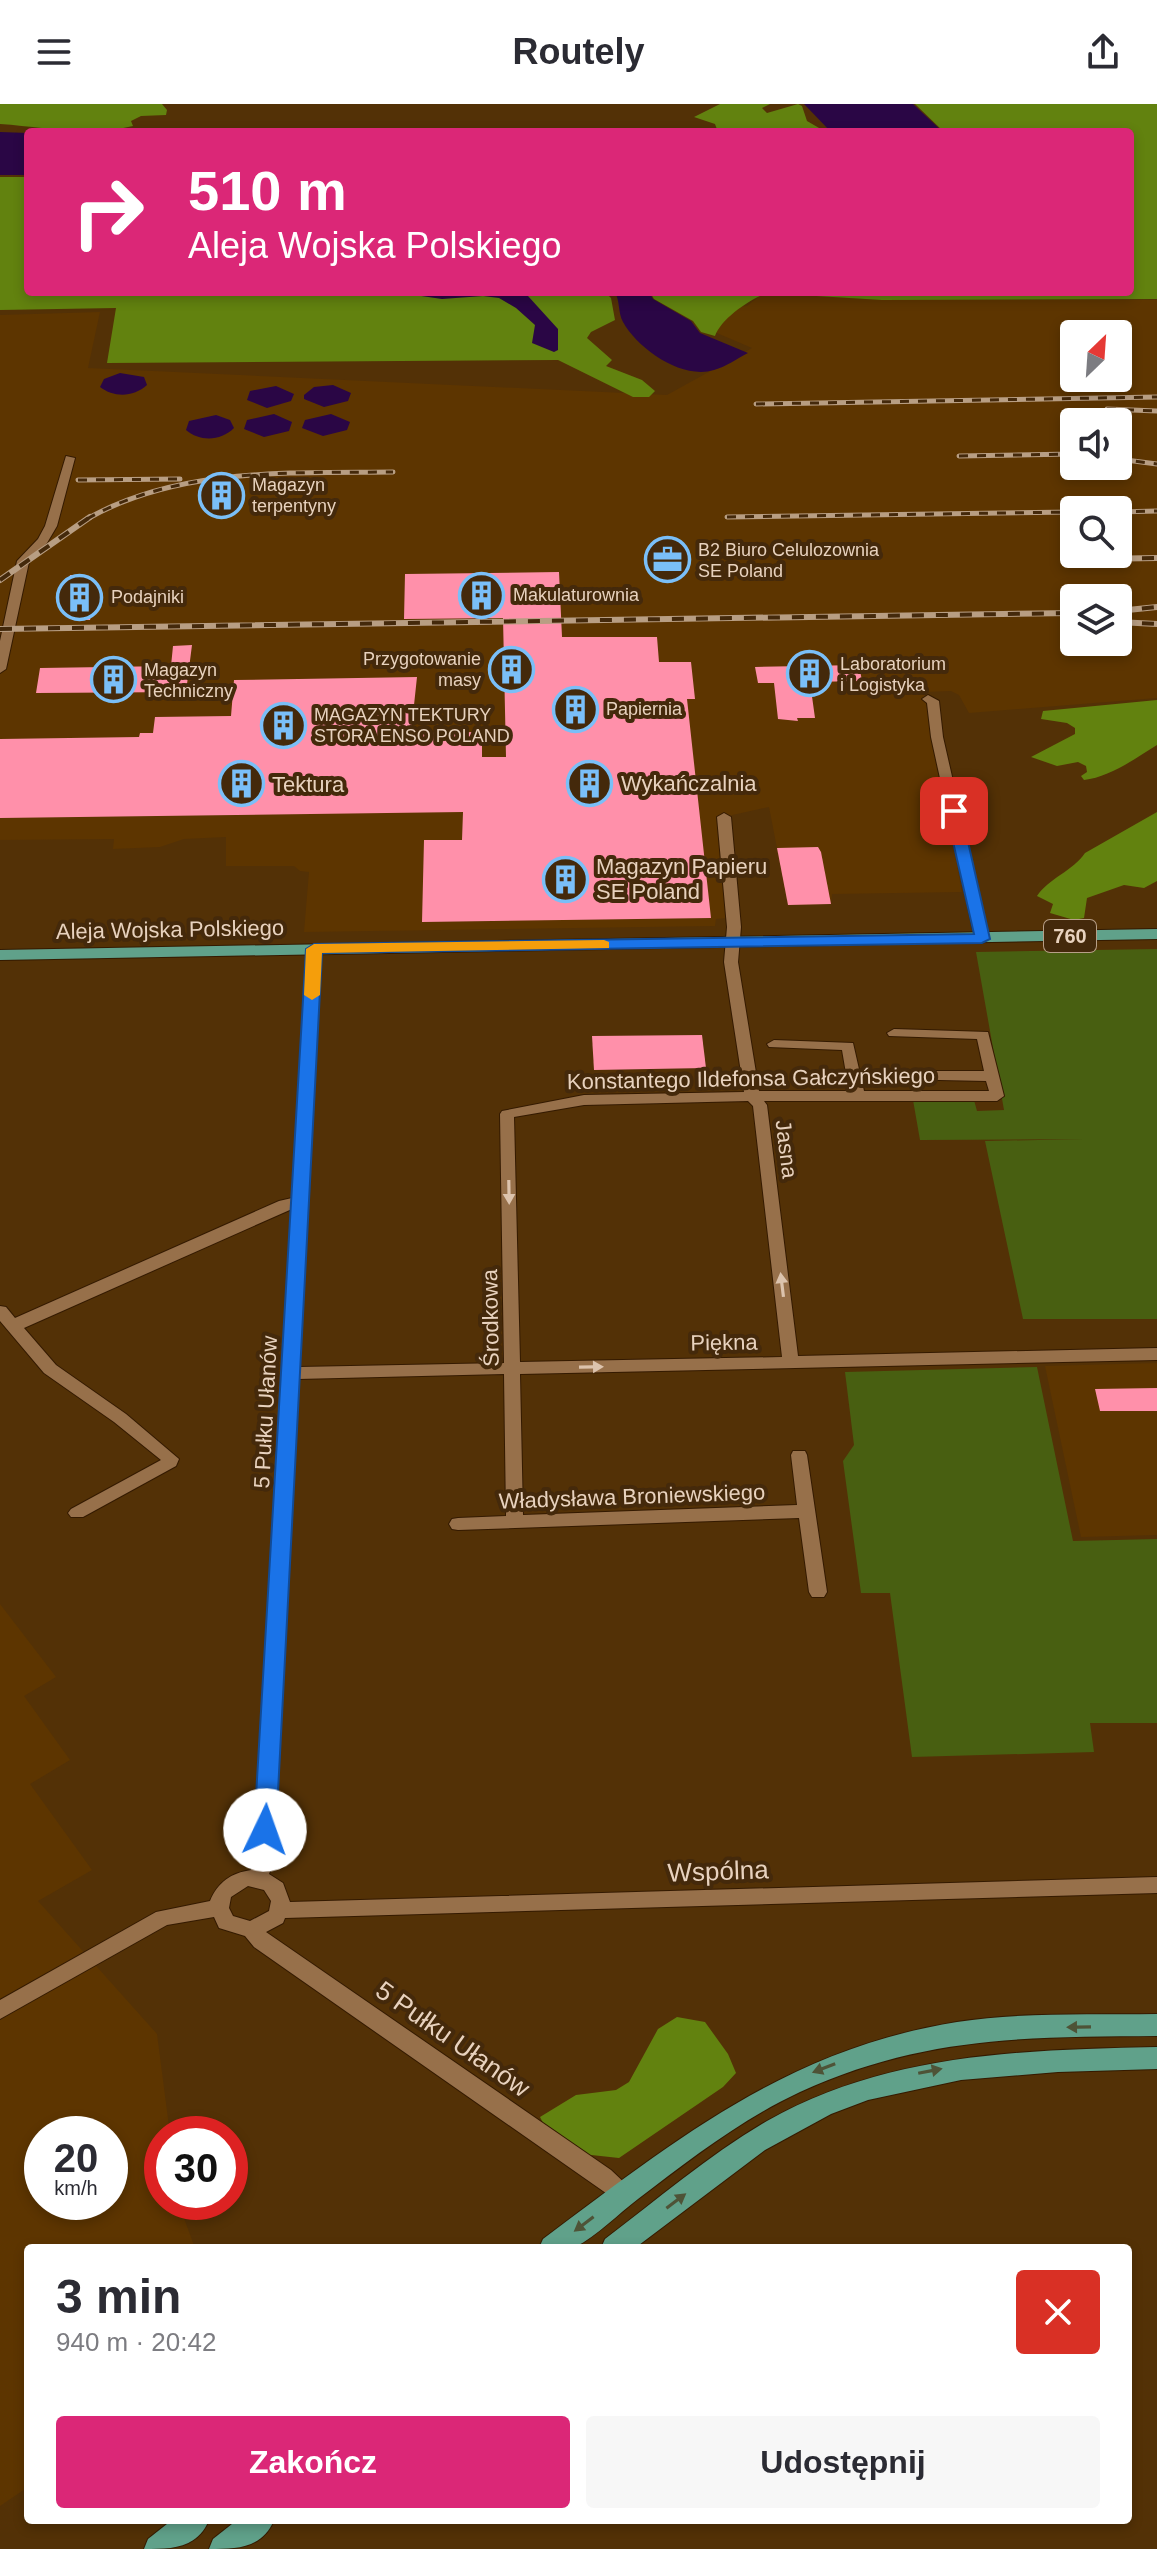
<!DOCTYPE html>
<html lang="pl">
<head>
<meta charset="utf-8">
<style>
	:root { --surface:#fff; --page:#f7f7f7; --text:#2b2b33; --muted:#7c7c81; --accent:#db2777 }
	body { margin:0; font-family:Helvetica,sans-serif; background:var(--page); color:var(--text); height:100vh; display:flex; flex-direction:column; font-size:30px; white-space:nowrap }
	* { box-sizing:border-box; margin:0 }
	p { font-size:26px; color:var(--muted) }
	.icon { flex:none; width:44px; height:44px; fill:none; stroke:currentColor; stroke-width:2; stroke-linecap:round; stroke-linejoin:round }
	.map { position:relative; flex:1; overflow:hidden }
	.sheet { position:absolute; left:24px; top:2140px; width:1108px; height:280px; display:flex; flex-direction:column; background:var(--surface); border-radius:8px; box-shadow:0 4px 12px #0003 }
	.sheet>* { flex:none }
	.banner { position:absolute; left:24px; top:24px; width:1110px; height:168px; border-radius:8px; box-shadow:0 4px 12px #0003; background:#db2777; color:#fff; overflow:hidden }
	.needle { width:52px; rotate:25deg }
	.buttons { position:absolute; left:1060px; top:216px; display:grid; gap:16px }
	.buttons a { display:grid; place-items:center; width:72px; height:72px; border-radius:8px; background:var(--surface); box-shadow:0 4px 12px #0003; font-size:40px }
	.speed { position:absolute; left:24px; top:2012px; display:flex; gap:16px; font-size:40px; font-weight:700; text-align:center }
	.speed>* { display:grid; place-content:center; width:104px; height:104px; border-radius:50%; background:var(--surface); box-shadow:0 4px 12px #0003; line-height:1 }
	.speed small { font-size:20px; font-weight:400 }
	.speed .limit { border:12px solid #d22; background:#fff; color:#111 }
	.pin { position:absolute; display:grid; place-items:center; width:68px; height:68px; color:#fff; margin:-34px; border-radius:16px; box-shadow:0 4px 12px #0006 }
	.me { position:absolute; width:88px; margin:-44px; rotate:3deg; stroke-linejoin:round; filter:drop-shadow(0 0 6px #0008) }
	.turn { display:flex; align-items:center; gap:28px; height:168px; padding:0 32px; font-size:36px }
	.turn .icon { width:104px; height:104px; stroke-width:2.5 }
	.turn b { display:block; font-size:56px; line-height:68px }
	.round { display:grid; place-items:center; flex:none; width:84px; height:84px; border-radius:8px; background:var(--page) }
	.summary { display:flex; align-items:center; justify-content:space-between; height:136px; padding:0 32px }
	h1 { font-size:48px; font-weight:700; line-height:60px }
	.primary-button { display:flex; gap:16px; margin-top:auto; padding:16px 32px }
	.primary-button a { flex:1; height:92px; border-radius:8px; background:var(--accent); color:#fff; font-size:32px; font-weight:700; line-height:92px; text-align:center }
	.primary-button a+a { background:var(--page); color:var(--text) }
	header { display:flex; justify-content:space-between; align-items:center; height:104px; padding:0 32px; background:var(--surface); font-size:36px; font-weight:700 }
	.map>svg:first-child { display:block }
	.built { fill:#5d3500; fill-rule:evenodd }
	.green { fill:#485f11 }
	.forest { fill:#62820f }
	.water { fill:#2a0645 }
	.building { fill:#ff90aa }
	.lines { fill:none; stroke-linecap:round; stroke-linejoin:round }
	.minor-casing { stroke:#341a00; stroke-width:2 }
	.major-casing { stroke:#341a00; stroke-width:2 }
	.minor { fill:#97704a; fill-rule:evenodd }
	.major { fill:#60a18a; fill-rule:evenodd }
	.rail-far1-casing { stroke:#b89e83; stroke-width:5 }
	.rail-casing { stroke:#b89e83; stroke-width:6 }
	.rail-far1 { stroke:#44290b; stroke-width:3; stroke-dasharray:9; stroke-linecap:butt }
	.rail { stroke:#44290b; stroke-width:4; stroke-dasharray:12; stroke-linecap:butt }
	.oneway { fill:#dcc3ad }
	.oneway2 { fill:#4e5337 }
	.route { fill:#1a73e8; stroke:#114b97; stroke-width:2 }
	.slow { fill:#f59e0b }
	.labels { text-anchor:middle; stroke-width:8; stroke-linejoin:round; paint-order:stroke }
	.far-poi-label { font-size:18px; fill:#e8d2be; stroke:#44290b; text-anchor:start }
	.shield { fill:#44290b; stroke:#b79f88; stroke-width:2 }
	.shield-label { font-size:20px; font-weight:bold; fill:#e8d2be }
	.poi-label { font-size:22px; fill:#e8d2be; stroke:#44290b; text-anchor:start }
	.street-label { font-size:22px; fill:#e8d2be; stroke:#44290b }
	.near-street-label { font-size:26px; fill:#e8d2be; stroke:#44290b }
</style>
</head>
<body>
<header><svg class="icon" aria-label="menu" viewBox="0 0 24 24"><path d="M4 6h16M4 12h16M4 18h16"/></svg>Routely<svg class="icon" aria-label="share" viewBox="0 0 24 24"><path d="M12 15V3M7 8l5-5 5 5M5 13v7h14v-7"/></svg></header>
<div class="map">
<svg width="1157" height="2445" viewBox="0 0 1157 2445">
	<rect width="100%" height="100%" fill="#533106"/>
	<g class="built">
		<path d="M776,189l106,7h275v398l-188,15 -10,-18 -8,-4 -27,1 38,200 -130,2 -1,10 -43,1 -19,-98 -50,11 8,100 -11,1 -1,7 -411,6 5,-60 -9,-1 -6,-5h-68v-29l-42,2 -24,8 -47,2 1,-10 -114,1v-525l100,-3 -12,56 579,27 85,-47 -47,-20 30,-21 12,-1 15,-12zM1074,230h44v44h-44zM1074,318h44v44h-44zM1074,406h44v44h-44zM1074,494h44v44h-44z"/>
		<polygon points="1157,1259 1157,1431 1081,1433 1045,1262"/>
		<path d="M0,1500l56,73 -32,19 46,64 -40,24 62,86 -54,31 119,133 13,100h-8v68h16l17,46h-167v239l-28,19zM42,2030h68v68h-68z"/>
	</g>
	<g class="green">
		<polygon points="1157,845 1157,1215 1023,1215 985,1037 1085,1035 920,1036 913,996 974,996 977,1007 1004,1006 976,848"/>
		<polygon points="1037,1263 1073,1437 1157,1435 1157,1619 1090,1619 1094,1648 912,1653 890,1489 861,1489 843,1357 854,1341 845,1268"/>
	</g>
	<g class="forest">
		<path d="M0,0h162l5,6 -1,5 -25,1 -10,5 2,5c-43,11 -90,1 -133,-2z"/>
		<polygon points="720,0 770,0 762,4 767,9 798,0 802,2 807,17 826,28 718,28 715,20 694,13"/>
		<path d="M915,0h242v195l-275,1 -115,-7c-19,7 -46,26 -52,43l-14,-4 -8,-11 -39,-22 -4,-7h480v-160h-186z"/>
		<polygon points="0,73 28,73 28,188 605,188 611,194 615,216 591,228 587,234 612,256 606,262 642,276 655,287 649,293 633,293 558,256 107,259 116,204 0,206"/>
		<path d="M1157,596v45c-21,13 -47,32 -73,35l-3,-4 6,-4 -1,-6 -8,-4 -21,4 -26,-9 44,-23v-6l-8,-5 -26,-4 2,-8z"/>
		<path d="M1157,708v69l-13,7 -20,-3 -37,13 -3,20 -10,2 -24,-7 3,-9 -16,-8c12,-18 36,-25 48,-43z"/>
		<polygon points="677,1913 705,1918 728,1950 736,1969 723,1983 619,2054 582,2050 544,2021 540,2013 576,1991 616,1986 629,1978 658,1925"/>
	</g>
	<g class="water">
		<polygon points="804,0 913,0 943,28 831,28"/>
		<polygon points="0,28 28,29 28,71 0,71"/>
		<polygon points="394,188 518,188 528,192 558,225 558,246 554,248 532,239 535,221 516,204 499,194 483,192 442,195"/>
		<path d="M615,188h34l4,7 38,22 9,12 48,20c-10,5 -22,14 -34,17 -32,10 -76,-21 -91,-48 -5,-9 -3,-21 -8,-30z"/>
		<path d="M120,269l24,4 3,8c-13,12 -33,13 -47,2l4,-8z"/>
		<polygon points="333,281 351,289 348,297 324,303 304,295 304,291 314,283"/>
		<polygon points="276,282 294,290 291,297 267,304 247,296 250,287"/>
		<polygon points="274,310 292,318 289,327 264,333 244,325 247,316"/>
		<polygon points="331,310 350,318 347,326 323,332 302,324 305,316"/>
		<path d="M216,311l14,5 4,8c-13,13 -34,14 -48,2l3,-9z"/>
	</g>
	<g class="building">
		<polygon points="559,468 562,533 657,533 659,558 691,558 695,595 687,595 711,814 422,818 424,736 462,736 463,708 0,714 0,635 139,633 140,629 153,629 155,613 231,612 234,576 417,573 411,629 482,628 482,653 506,653 503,514 404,515 405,470"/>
		<polygon points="70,471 87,471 84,489 96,489 90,516 72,516 74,503 60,503 62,489 66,489"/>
		<polygon points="192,541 186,588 36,589 40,564 171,562 173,542"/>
		<polygon points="859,561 862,577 810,578 815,614 797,614 798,617 778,615 774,579 758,579 755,563"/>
		<polygon points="818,743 821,748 831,800 788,801 777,744"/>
		<polygon points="702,931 706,964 594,966 592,932"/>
		<polygon points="1157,1284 1157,1307 1100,1307 1095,1285"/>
	</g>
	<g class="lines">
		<defs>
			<g id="minor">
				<polygon points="66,352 75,354 57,422 47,439 29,458 6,565 0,569 0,537 17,457 38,435 45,422"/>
				<polygon points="928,591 939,597 943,633 989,835 982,839 975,835 931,633 927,599 922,595"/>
				<path d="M724,709l7,4 10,110 -3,35 21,129h90l-7,-41 -73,-3 -2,-3 7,-4 79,3 11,48h125l-3,-10 -93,-2 -2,-3 2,-3 5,-2h86l-7,-32 -88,-3 -2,-3 7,-4 94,3 16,64 -7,5h-233l3,4 31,251 359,-8v12l-637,14 3,141 274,-10 -6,-50 2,-4h12l2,4 20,137 -3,5h-12l-3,-5 -10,-74 -341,12 -6,-1 -3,-5 3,-5 6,-1 48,-2 -2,-142 -206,5 -25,483 -4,12 14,9 7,19 867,-25v16l-872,25 -2,5 -17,9 345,238 19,18 4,7 -4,7 -7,3 -369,-258 -9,-11 -26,-8 -5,-11 -47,8 -167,94v-19l156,-88 54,-11c8,-19 21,-28 41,-31l2,-8 39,-653 -268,119 32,37 70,49 53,45 -3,7 -93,51h-12l-3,-4 3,-4 90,-49 -47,-38 -70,-49 -44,-52v-15l6,1 9,11 264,-117 13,-3 15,-249 7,-4 7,4 -22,418 205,-4 -4,-249 2,-3 82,-16 160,-3 -20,-130 3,-35 -10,-110zM748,997l5,5 29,251 -262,5 -6,-245 70,-12zM248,1782l16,4 7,11 -2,10 -19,10 -17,-5 -4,-8 2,-11z"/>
			</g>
			<g id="major">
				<polygon points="1157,825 1157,835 0,856 0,846"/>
				<path d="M1157,1910v22c-130,1 -235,0 -357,56 -58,27 -111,68 -162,107 -20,15 -41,37 -63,48 -9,4 -26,1 -36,1l4,-9c132,-99 245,-190 414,-217 66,-10 134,-7 200,-8z"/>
				<path d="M1157,1943v22l-99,3 -97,8 -93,20 -37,14 -66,36 -130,98h-34l4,-9c53,-40 104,-84 162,-118 120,-68 256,-71 390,-74z"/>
				<path d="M172,2416h37c-12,29 -38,29 -65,29l4,-10z"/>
				<path d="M237,2416h37c-12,29 -38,29 -65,29l4,-10z"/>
			</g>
		</defs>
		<use href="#minor" class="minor-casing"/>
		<use href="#major" class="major-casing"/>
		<use href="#minor" class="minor"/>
		<use href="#major" class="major"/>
		<defs>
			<g id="rail-far1">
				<polyline points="756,300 1157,293"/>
				<polyline points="1107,305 1157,307"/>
				<polyline points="959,352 1074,350"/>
				<polyline points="1118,355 1157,360"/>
				<polyline points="78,376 180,375"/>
				<polyline points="1118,408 1157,407"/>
				<polyline points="727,413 1074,408"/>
				<path d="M87,415c91,-52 205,-46 306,-47"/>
			</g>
			<g id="rail">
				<polyline points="1094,455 1157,454"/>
				<polyline points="0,476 90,413"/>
				<polyline points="1118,507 1157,503"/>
				<polyline points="1118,518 1157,520"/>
				<polyline points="0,525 1074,509"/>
			</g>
		</defs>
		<use href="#rail-far1" class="rail-far1-casing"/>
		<use href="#rail" class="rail-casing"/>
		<use href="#rail-far1" class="rail-far1"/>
		<use href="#rail" class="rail"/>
	</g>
	<defs><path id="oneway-solid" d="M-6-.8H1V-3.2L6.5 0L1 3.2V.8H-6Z" transform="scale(2)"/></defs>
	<g class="oneway">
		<use href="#oneway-solid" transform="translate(509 1088) rotate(89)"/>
		<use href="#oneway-solid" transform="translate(782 1181) rotate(-97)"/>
		<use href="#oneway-solid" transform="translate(591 1263) rotate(-1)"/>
	</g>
	<g class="oneway2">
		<use href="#oneway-solid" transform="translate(1079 1923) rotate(179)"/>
		<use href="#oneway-solid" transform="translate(824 1964) rotate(159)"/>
		<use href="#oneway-solid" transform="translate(930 1967) rotate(-11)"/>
		<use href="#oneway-solid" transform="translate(676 2097) rotate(-37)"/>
		<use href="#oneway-solid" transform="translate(584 2120) rotate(143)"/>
	</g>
	<polygon class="route" points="954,703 961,707 990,835 982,839 322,849 276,1726 273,1732 265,1735 258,1732 254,1726 306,845 314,840 974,830 946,707"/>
	<polygon class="slow" points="604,836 609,838 609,844 322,849 320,891 312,896 304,891 306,845 314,840"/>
	<defs>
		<symbol id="building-ring" viewBox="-11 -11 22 22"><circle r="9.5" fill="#44290b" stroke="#7abff8" stroke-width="1.5"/><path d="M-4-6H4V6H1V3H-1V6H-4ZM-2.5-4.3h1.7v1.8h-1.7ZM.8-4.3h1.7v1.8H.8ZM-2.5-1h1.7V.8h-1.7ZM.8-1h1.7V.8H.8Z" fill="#7abff8"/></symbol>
		<symbol id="office-ring" viewBox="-11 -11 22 22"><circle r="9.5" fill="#44290b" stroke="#7abff8" stroke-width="1.5"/><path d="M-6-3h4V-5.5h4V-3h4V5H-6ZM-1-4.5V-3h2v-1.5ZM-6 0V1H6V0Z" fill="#7abff8"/></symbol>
	</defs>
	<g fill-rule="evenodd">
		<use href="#building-ring" x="196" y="366" width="51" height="51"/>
		<use href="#office-ring" x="642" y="430" width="51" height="51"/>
		<use href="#building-ring" x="456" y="466" width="51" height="51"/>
		<use href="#building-ring" x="54" y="468" width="51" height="51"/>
		<use href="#building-ring" x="486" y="540" width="51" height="51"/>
		<use href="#building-ring" x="784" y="544" width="51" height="51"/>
		<use href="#building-ring" x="88" y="550" width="51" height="51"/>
		<use href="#building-ring" x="550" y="580" width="51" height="51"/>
		<use href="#building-ring" x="258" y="596" width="51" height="51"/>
		<use href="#building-ring" x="564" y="654" width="51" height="51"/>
		<use href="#building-ring" x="216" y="654" width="51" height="51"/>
		<use href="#building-ring" x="540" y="750" width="51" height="51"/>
	</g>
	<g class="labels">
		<g class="far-poi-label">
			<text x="252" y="387">Magazyn<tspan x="252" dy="21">terpentyny</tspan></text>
			<text x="698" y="452">B2 Biuro Celulozownia<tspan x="698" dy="21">SE Poland</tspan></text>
			<text x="513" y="497">Makulaturownia</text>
			<text x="111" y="499">Podajniki</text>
			<text x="481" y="561" text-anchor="end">Przygotowanie<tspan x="481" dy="21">masy</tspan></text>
			<text x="840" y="566">Laboratorium<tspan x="840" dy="21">i Logistyka</tspan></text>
			<text x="144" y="572">Magazyn<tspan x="144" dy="21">Techniczny</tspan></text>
			<text x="606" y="611">Papiernia</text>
			<text x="314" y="617">MAGAZYN TEKTURY<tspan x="314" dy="21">STORA ENSO POLAND</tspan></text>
		</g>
		<rect class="shield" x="1044" y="816" width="52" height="32" rx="6"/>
		<g class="shield-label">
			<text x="1070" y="839">760</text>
		</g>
		<g class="poi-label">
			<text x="621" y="687">Wykańczalnia</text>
			<text x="272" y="688">Tektura</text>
			<text x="596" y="770">Magazyn Papieru<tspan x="596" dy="25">SE Poland</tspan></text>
		</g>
		<g class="street-label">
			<text transform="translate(170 825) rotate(-1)" y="8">Aleja Wojska Polskiego</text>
			<text transform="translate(751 974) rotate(-1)" y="8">Konstantego Ildefonsa Gałczyńskiego</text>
			<text transform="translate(787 1045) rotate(83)" y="8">Jasna</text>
			<text transform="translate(490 1214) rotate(-91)" y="8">Środkowa</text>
			<text transform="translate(724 1238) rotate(-1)" y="8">Piękna</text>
			<text transform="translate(265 1308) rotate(-87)" y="8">5 Pułku Ułanów</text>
			<text transform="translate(632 1392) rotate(-2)" y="8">Władysława Broniewskiego</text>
		</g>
		<g class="near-street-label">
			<text transform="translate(718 1767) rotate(-2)" y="9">Wspólna</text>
			<text transform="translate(453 1935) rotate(35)" y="9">5 Pułku Ułanów</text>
		</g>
	</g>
</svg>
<div class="buttons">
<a><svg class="needle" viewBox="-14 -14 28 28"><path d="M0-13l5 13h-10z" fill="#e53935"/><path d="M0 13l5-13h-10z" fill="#7c7c81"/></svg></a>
<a><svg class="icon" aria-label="sound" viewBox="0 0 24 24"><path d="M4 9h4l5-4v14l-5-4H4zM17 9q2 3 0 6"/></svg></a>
<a><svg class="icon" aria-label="search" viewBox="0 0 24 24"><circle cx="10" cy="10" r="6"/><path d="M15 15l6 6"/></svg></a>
<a><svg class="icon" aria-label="layers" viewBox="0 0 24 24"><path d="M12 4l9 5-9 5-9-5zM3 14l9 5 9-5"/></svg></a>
</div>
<div class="speed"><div>20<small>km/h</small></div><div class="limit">30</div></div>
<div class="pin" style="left:954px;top:707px;background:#d93025"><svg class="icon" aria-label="arrive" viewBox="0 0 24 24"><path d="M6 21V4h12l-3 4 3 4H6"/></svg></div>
<svg class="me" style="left:265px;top:1726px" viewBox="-20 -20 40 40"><circle r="19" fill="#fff"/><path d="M0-13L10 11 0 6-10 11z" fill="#1a73e8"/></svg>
<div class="banner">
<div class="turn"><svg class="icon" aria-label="right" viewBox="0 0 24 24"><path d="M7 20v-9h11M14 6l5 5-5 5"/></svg><div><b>510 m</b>Aleja Wojska Polskiego</div></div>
</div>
<section class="sheet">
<div class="summary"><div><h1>3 min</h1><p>940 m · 20:42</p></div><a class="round" style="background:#d93025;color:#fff"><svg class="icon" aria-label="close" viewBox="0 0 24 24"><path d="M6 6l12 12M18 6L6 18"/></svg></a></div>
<div class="primary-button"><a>Zakończ</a><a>Udostępnij</a></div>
</section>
</div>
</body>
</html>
